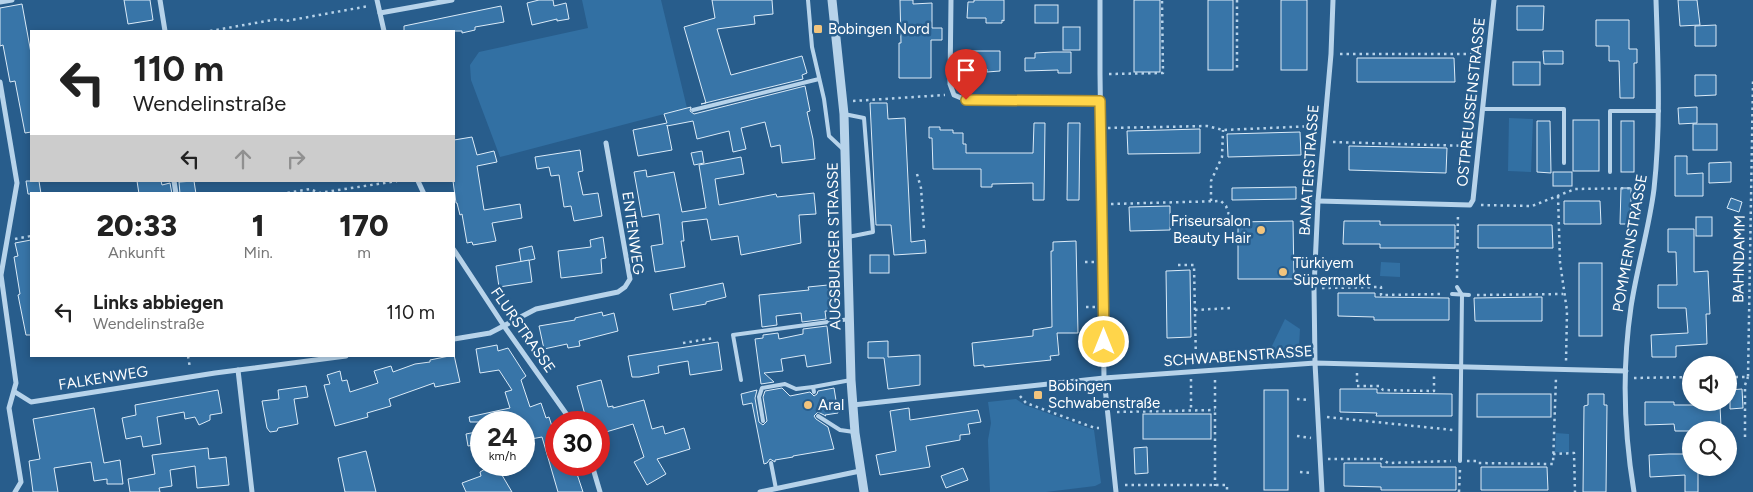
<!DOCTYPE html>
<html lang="de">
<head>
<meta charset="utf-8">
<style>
	:root { --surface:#fff; --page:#f2f2f2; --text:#222; --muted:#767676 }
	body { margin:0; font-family:Figtree,sans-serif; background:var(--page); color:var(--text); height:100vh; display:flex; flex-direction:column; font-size:19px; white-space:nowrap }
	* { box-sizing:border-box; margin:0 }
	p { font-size:16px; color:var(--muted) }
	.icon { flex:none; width:28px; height:28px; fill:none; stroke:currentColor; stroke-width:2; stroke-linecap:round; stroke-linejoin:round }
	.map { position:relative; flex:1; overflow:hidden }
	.side { position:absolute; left:30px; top:192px; width:425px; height:165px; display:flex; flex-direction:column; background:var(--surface); border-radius:0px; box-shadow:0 2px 8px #0003 }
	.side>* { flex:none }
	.banner { position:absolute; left:30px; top:30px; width:425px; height:152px; border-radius:0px; box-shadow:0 2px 8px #0003; background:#fff; color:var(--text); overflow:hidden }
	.fabs { position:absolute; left:1682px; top:356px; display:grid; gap:10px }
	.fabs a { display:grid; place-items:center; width:55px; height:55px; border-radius:50%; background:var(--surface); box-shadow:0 2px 8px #0003; font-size:25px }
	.speed { position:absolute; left:470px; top:411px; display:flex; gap:10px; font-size:25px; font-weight:700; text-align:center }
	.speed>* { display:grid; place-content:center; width:65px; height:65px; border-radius:50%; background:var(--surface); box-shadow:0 2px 8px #0003; line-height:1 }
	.speed small { font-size:12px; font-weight:400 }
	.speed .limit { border:8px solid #d22; background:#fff; color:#111 }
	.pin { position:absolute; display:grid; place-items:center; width:42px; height:42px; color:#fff; margin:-51px -21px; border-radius:50% 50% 50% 0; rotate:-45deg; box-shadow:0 0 5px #0007 }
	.pin .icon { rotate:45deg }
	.me { position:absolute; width:55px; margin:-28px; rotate:0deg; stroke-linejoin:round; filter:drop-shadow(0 0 4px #0008) }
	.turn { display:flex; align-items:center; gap:18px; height:105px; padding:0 20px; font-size:22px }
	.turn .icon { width:65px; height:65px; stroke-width:2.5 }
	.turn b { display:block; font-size:35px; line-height:42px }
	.lanes { display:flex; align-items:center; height:48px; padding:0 20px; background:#0003; justify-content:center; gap:25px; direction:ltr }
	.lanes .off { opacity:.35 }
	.eta { display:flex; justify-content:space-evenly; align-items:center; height:85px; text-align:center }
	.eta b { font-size:30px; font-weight:800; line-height:35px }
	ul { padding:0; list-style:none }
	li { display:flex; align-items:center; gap:15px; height:70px; padding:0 20px }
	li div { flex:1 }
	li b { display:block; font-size:19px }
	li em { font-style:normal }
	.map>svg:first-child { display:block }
	.green { fill:#3270a3 }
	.building { fill:#3875a8; stroke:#dbebf8 }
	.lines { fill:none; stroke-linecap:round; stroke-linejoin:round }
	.path { stroke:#b7d3ea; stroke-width:2.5; stroke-dasharray:2.5 4; stroke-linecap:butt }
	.service { stroke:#b7d3ea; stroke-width:4 }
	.minor { stroke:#b7d3ea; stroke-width:5 }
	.tertiary { stroke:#b7d3ea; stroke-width:9 }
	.route-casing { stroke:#a68a30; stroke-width:12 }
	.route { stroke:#ffd54a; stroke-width:9 }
	.poi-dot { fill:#f2c47d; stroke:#285d8c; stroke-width:2 }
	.labels { text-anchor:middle; stroke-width:5; stroke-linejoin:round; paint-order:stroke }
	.poi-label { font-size:15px; fill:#fff; stroke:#285d8c; text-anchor:start }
	.street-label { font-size:15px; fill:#fff; stroke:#285d8c }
</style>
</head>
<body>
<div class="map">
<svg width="1753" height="492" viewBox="0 0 1753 492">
	<rect width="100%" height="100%" fill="#285d8c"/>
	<g class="green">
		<polygon points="582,0 661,0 687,108 500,157 471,80 470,65 479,52 588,28"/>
		<polygon points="1509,118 1533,119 1531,172 1508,171"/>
		<polygon points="1381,262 1400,263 1400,277 1380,276"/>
		<polygon points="1285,319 1300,329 1299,347 1270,350"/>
		<polygon points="1016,399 1025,405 1094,430 1101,483 1095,486 1046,492 990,492 988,440 991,423 988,402"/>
		<polygon points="1556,433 1569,434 1569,453 1555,452"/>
	</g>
	<g class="building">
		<polygon points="124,0 150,0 153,20 128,24"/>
		<polygon points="539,0 553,0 554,6 566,3 569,19 557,21 557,19 532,25 527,3"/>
		<polygon points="712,0 772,0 773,14 754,16 755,24 717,29 731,75 802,56 807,73 802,75 803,79 701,104 706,103 684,27 715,18"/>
		<polygon points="900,0 913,0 913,4 932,3 932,28 942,28 942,40 931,40 931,78 899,78 899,43 901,43"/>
		<polygon points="974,0 1004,0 1004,21 1002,20 1002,23 986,23 986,18 967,18 968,2 974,2"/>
		<rect x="1134" y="0" width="26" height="72"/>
		<rect x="1208" y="0" width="25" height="70"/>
		<rect x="1281" y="0" width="26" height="70"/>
		<polygon points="1678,0 1697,0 1700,25 1680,26"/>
		<polygon points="22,4 31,53 31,132 25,133 15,81 10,82 3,45 0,46 0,8"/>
		<rect x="1035" y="5" width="23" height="18"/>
		<polygon points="501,6 504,22 475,27 475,30 462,33 462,31 404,31 404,26"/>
		<polygon points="1517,6 1544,6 1543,30 1517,30"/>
		<polygon points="1596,20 1629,20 1629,49 1637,49 1637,63 1634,63 1634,98 1620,98 1619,61 1609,61 1609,46 1596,46"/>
		<polygon points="1716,25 1716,46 1695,46 1695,26"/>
		<rect x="1063" y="27" width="17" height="23"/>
		<polygon points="969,51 1000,51 1000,71 987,72 987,69 969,69"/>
		<polygon points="1543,51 1563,51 1563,64 1544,64"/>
		<polygon points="1053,52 1071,52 1071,73 1058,73 1058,70 1025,71 1025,58 1035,58 1035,53"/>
		<polygon points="1357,58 1454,58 1455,82 1357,82"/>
		<rect x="1513" y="62" width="27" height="23"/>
		<polygon points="1695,75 1716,75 1716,95 1695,96"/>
		<polygon points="805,86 810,111 807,112 813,139 815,159 782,163 780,145 771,147 765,122 741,128 746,149 733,152 729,131 697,139 693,121 667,126 667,125 672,150 638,156 633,130 667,123 664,114 691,107 690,111 694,114"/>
		<polygon points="870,103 887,103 888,119 905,118 911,242 925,240 926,253 894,255 891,225 876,225"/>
		<polygon points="1697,107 1697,123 1679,124 1678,108"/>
		<rect x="1573" y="120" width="26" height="51"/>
		<polygon points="1537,121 1550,121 1551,173 1537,172"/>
		<rect x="1621" y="121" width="13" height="51"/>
		<polygon points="1034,123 1045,123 1044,200 1033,200 1033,183 992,184 992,187 981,187 981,169 933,169 932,138 929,138 929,127 940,127 940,130 953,130 953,133 963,133 963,144 966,144 966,153 1033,153"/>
		<polygon points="1068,123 1080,123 1079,200 1067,200"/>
		<rect x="1693" y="124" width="24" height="26"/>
		<polygon points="1200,129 1200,153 1128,154 1127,131"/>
		<polygon points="1300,132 1301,155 1228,157 1227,134"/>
		<polygon points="472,137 477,155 494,151 497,162 477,166 484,210 520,204 522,218 492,223 496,241 473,245 472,242 467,243 462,214 460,215 457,203 456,203 453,181 454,181 454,140"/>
		<polygon points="1349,146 1447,148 1446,173 1349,170"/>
		<polygon points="580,150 583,171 578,172 583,195 598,193 602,216 574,221 571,206 564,207 559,175 551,176 549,167 537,169 535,157"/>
		<polygon points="702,151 704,163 694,165 691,153"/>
		<polygon points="1675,156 1687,156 1687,174 1703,173 1703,196 1675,196"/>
		<polygon points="741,157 744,174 715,179 719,205 776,194 777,197 814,193 816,214 799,215 801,243 741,255 738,236 711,240 707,219 682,222 684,241 681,241 685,267 655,272 651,246 663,244 659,214 642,217 634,172 646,170 647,177 674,172 682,212 706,208 699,165"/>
		<polygon points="1731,162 1731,182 1709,183 1709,163"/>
		<rect x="1553" y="172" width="19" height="14"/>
		<polygon points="26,181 39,181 41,194 28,194"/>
		<polygon points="137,181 161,181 162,185 170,183 172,194 139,194"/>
		<polygon points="194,181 196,194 180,194 179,182"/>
		<polygon points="1296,187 1296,199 1232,200 1232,188"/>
		<polygon points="1621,188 1631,188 1631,224 1620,224"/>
		<polygon points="1731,198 1742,202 1739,212 1727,208"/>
		<polygon points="1564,201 1600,201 1601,224 1564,224"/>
		<polygon points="1170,206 1170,230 1130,231 1129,207"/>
		<rect x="1696" y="217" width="16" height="19"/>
		<polygon points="1293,221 1294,279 1238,279 1238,222"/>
		<polygon points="1344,221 1380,221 1380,225 1455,225 1455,248 1380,248 1380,244 1343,244"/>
		<polygon points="1478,225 1552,225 1553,248 1478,248"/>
		<polygon points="1668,229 1694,229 1694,272 1708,271 1710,314 1706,314 1707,344 1676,346 1676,357 1652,357 1651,335 1688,333 1686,308 1658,308 1658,285 1677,285 1676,252 1668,252"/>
		<polygon points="603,237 606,258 601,259 602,273 561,278 558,251 591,247 590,240"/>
		<polygon points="31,240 31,335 26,335 18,295 20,294 14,257 18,256 15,243"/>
		<polygon points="1076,241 1078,333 1057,333 1059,355 1050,356 1051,360 984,367 984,365 974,366 972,343 1033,336 1033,330 1052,327 1051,251 1053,251 1053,242"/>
		<polygon points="532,246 535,259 521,262 519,249"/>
		<rect x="870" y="255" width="19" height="18"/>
		<polygon points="529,260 532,282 499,287 496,266"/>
		<rect x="1579" y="263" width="23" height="73"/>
		<polygon points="1190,270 1191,337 1167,338 1166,271"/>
		<polygon points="723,283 726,297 706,302 706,304 673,310 670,294"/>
		<polygon points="828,285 830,311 825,311 826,319 802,322 801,313 776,316 777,325 762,327 759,295 809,290 808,287"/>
		<polygon points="1338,293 1375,293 1375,297 1449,298 1449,320 1374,320 1374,317 1338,316"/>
		<polygon points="1542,297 1542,321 1475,321 1474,298"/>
		<polygon points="602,312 603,316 614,313 618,331 579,341 580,346 568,348 567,344 544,349 539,326 575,320 575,318"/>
		<polygon points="827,326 831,363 807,367 805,355 781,359 783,371 764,373 774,382 761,384 755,339 763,338 763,335 778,333 779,339 803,334 803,329"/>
		<polygon points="888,341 888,357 920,355 920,385 888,389 884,358 868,358 868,342"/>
		<polygon points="718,342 722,370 690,375 688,361 658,366 659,373 639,377 632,377 628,356"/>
		<polygon points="497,345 498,351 508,348 526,376 521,380 530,407 541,403 546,418 549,417 556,439 556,465 574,465 583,492 558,492 542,437 531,439 527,425 525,426 524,422 470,422 469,417 510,408 505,392 512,390 499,370 480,373 476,349"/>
		<polygon points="454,355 460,382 435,387 434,383 389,399 391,406 367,413 368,417 335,426 324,385 330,384 327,375 340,371 342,381 347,380 350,392 378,383 374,371 391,366 393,372 415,364 430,362 430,360"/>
		<polygon points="601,380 608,407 613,406 613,408 644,400 652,429 663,426 665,434 684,428 690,449 657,459 666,474 647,485 634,462 644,457 633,424 599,434 599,422 587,422 577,386"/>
		<polygon points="306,386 308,397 294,399 298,424 278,428 277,431 270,432 267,428 262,401 279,399 278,390"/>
		<polygon points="782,388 790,396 810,392 814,396 817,394 818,391 834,388 838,413 825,415 826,416 818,412 814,416 816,419 828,427 834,449 793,456 793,457 775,460 775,462 770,459 767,463 764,464 752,403 743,405 741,394 757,390 755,398 759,422 763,425 767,421 763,397 765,391"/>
		<polygon points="1340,389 1377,389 1377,393 1452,394 1452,416 1376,416 1377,413 1340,412"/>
		<polygon points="1742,389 1743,408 1730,409 1730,390"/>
		<polygon points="218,390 222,413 210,415 210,420 199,425 195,417 185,419 184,412 157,417 161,444 143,447 141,436 126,439 122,418 136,415 135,405"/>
		<rect x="1264" y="390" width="24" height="100"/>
		<rect x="1477" y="394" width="74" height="23"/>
		<polygon points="1588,394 1604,394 1604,405 1607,405 1606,492 1583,492 1584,406 1588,405"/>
		<polygon points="1645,402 1674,402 1674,405 1720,405 1721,427 1711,427 1711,430 1691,430 1691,431 1675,431 1674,424 1645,425"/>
		<polygon points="94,408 104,463 120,460 123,484 107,484 107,479 94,481 91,462 54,468 58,492 33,492 29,461 40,459 33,419"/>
		<polygon points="909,408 910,420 978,410 981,422 968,424 970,434 960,435 960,440 926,446 930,467 880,475 876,455 896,451 890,411"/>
		<rect x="1143" y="414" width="68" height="25"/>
		<polygon points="481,431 481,444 468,446 466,434"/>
		<polygon points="1147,447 1148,473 1135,474 1134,448"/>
		<polygon points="208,448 209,459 226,457 229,485 197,488 195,466 170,470 172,486 159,488 160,492 130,492 128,479 155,474 152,455"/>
		<polygon points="366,451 376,492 345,492 338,458"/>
		<polygon points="1669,454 1691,454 1691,468 1698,468 1698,492 1685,492 1685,475 1650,477 1649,455"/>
		<polygon points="1344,463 1381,463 1381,467 1456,467 1456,490 1381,490 1381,487 1344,486"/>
		<polygon points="492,465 496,465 512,492 466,492 462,483 481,476 480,472"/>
		<polygon points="1481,467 1547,467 1548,490 1481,490"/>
		<polygon points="963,468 968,480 946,488 941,476"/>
	</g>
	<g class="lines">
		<g class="path">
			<polyline points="1237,0 1237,68"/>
			<polyline points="210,31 278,19 286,21 369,6"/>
			<polyline points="1340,54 1479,54"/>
			<polyline points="1109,74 1163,73 1162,0"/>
			<polyline points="853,101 945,95"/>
			<polyline points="1108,128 1207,126 1223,130 1315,126"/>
			<polyline points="1333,142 1470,146"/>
			<polyline points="917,174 921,188 924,229"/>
			<polyline points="281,194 310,189 319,193 397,181"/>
			<polyline points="1558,196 1560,262 1567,311 1566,362"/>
			<polyline points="1211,201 1211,181 1222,157 1223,130"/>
			<polyline points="1111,204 1221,201 1226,206 1229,215"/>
			<polyline points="1481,205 1532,206 1575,189 1645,188"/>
			<polyline points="15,239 31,236"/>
			<polyline points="1085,262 1094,262"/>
			<polyline points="1178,265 1194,265 1196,363"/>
			<polyline points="1457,278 1458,213"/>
			<polyline points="1322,288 1381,287 1381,295 1443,294"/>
			<polyline points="1477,295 1563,294"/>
			<polyline points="1086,307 1095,307"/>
			<polyline points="1195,310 1230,308"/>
			<polyline points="683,343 715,338"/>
			<polyline points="188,356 190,368"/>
			<polyline points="1357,373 1357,386 1380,386 1383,390 1434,391 1434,376"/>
			<polyline points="1729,377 1748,377 1753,81"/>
			<polyline points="1634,378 1691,377"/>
			<polyline points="1191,379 1191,410"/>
			<polyline points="1215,380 1215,486"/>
			<polyline points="1020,396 1026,403 1095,428 1099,428"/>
			<polyline points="1297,399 1308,400"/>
			<polyline points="1117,412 1215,410"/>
			<polyline points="1327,417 1453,430"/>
			<polyline points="1297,436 1311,438"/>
			<polyline points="1745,437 1745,385 1748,377"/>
			<polyline points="1553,454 1574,453 1575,492"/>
			<polyline points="1328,459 1382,459 1388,463 1451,461"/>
			<polyline points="1467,461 1476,461 1477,463 1553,464 1556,378"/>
			<polyline points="1300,472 1311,473"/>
			<polyline points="1125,485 1227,485 1227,492"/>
			<polyline points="1459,492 1460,470"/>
		</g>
		<g class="service">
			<polyline points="808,0 812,47 824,99 829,136 844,150"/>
			<polyline points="1483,109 1564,109 1564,163"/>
			<polyline points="693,110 819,79"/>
			<polyline points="844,114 864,118 873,232 848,237"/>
			<polyline points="1610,172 1610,111 1659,111"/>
			<polyline points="1457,287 1462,295 1460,461"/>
			<polyline points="1452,294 1469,295"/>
			<polyline points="741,380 733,335 850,319"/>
			<polyline points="814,392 813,387 851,380"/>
			<polyline points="818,416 840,430 854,432"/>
			<polyline points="763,421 759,397 762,388 785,384 796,389 813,387"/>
			<polyline points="771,463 776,489"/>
		</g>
		<g class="minor">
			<polyline points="160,0 165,31"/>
			<polyline points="377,0 384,31"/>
			<polyline points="951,0 950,84 954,95 966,100 1100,101"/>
			<polyline points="1100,0 1100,74 1104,378 1116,492"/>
			<polyline points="0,2 12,0"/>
			<polyline points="380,13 452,0"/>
			<polyline points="0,82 17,183 1,275 16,383 9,408 21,482 15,492"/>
			<polyline points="174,181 176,194"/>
			<polyline points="418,181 424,194"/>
			<polyline points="1318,201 1470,205 1473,200 1494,0"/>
			<polyline points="454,250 504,326 572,422"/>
			<polyline points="454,339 490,333 536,309 618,292 625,287 630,279 606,143"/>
			<polyline points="238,370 252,492"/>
			<polyline points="15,392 31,402 215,373 346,356"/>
			<polyline points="853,405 1104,378 1315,363 1626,371"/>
			<polyline points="592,465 600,492"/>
			<polyline points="760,492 860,471"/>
			<polyline points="1322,492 1315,363 1314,288 1318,201 1331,54 1333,0"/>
			<path d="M1634,492c-10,-60 -12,-124 -3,-185 6,-40 18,-78 23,-118 7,-63 4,-126 2,-189"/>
		</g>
		<polyline class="tertiary" points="832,0 844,114 851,380 855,433 864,492"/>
	</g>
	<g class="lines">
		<defs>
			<polyline id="route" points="966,100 1100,101 1104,342"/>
		</defs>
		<use href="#route" class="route-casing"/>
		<use href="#route" class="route"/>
	</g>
	<g class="poi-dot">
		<rect x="813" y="24" width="10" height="10" rx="2.5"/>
		<circle cx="1261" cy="230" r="5"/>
		<circle cx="1283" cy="272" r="5"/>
		<rect x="1033" y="390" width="10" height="10" rx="2.5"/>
		<circle cx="808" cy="405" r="5"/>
	</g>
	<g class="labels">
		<g class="poi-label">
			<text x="828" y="34">Bobingen Nord</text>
			<text x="1251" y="226" text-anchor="end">Friseursalon<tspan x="1251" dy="17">Beauty Hair</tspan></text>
			<text x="1293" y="268">Türkiyem<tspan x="1293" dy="17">Süpermarkt</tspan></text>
			<text x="1048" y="391">Bobingen<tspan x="1048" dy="17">Schwabenstraße</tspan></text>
			<text x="818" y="410">Aral</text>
		</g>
		<g class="street-label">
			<text transform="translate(1471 102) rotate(-84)" y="5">OSTPREUSSENSTRASSE</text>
			<text transform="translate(1309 170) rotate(-86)" y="5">BANATERSTRASSE</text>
			<text transform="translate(633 233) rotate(82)" y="5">ENTENWEG</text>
			<text transform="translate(1630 243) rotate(-80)" y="5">POMMERNSTRASSE</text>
			<text transform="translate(834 246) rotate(-91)" y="5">AUGSBURGER STRASSE</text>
			<text transform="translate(1739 259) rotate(-89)" y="5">BAHNDAMM</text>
			<text transform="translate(523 330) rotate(55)" y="5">FLURSTRASSE</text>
			<text transform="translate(1238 356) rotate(-4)" y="5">SCHWABENSTRASSE</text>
			<text transform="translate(103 378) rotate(-9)" y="5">FALKENWEG</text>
		</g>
	</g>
</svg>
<div class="fabs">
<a><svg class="icon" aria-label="sound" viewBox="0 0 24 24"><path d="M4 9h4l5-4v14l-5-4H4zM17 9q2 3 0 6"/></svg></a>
<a><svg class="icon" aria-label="search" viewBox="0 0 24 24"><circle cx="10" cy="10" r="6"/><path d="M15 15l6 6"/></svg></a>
</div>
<div class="speed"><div>24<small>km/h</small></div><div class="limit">30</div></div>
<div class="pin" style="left:966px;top:100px;background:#d93025"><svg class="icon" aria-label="arrive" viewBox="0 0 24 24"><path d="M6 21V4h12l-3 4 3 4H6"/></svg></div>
<svg class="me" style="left:1104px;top:342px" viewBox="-20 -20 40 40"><circle r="17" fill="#ffd54a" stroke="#fff" stroke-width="3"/><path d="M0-11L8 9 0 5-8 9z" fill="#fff"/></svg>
<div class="banner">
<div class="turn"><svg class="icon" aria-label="left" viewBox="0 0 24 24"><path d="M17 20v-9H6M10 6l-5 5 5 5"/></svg><div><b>110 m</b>Wendelinstraße</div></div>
<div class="lanes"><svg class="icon" aria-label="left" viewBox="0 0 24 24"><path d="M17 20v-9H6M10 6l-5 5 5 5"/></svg><svg class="icon off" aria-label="ahead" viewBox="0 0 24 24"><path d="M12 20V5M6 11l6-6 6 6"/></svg><svg class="icon off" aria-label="right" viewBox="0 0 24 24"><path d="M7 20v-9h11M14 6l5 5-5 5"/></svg></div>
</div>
<section class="side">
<div class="eta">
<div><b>20:33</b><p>Ankunft</p></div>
<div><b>1</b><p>Min.</p></div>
<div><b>170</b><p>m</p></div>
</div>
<ul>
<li><svg class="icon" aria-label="left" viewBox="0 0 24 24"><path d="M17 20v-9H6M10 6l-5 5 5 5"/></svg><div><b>Links abbiegen</b><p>Wendelinstraße</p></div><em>110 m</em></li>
</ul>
</section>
</div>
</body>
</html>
